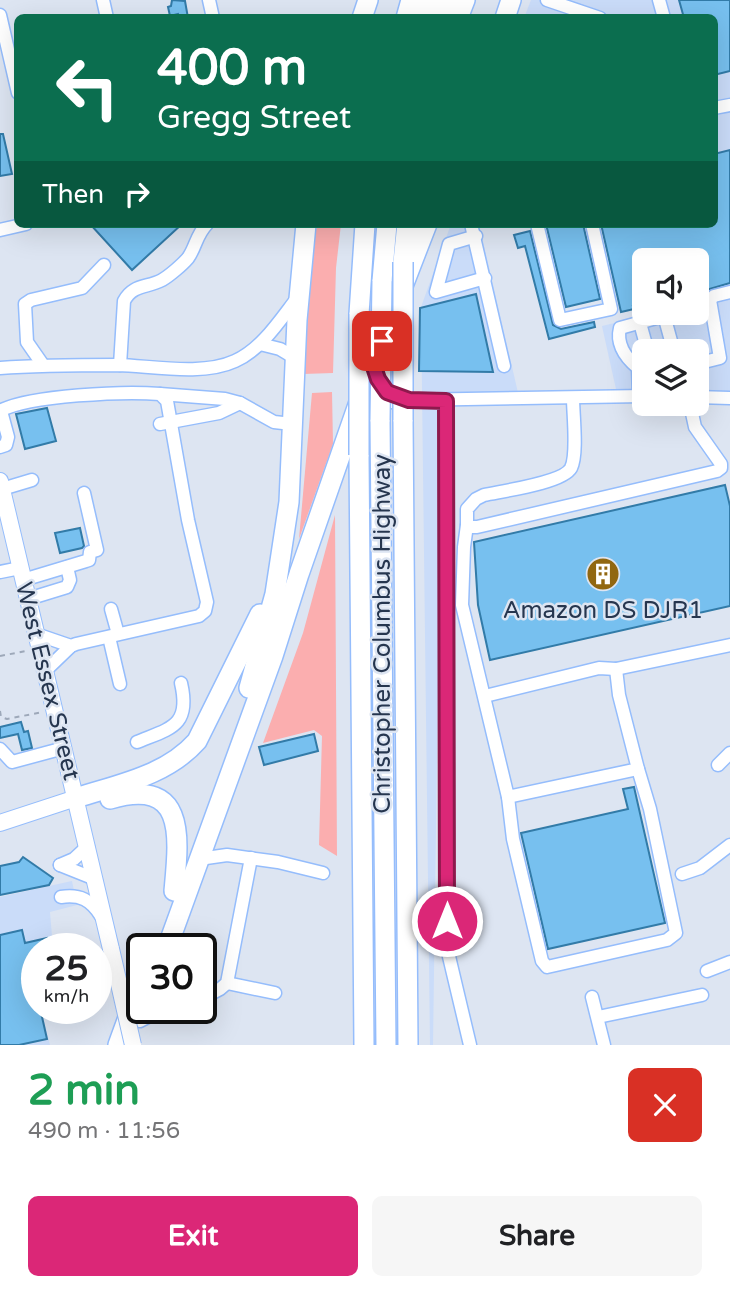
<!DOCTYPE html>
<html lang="en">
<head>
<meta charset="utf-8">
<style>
	:root { --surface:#fff; --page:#f6f6f6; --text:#202124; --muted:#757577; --accent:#db2777 }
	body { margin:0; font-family:"Varela Round",sans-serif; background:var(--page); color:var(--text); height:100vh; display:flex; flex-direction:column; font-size:26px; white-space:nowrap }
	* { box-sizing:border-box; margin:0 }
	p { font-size:23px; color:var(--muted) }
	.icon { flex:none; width:38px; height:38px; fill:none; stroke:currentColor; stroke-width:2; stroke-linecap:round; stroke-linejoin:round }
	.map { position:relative; height:1045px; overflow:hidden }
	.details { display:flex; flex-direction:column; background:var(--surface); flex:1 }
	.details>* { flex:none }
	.hud { position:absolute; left:14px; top:14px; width:704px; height:214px; border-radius:10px; box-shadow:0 7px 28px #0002; background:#0b6e4f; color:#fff; overflow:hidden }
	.tools { position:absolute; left:632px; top:248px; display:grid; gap:14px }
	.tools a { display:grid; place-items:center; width:77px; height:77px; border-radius:10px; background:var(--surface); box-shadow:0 7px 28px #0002; font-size:35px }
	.speed { position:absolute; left:21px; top:933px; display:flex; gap:14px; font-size:35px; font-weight:700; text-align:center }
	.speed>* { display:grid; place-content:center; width:91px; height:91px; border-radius:50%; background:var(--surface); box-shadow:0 7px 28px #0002; line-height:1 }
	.speed small { font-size:18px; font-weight:400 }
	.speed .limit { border:4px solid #111; border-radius:10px; background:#fff; color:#111 }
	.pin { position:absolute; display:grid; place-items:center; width:60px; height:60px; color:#fff; margin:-30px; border-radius:14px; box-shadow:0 4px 10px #0006 }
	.me { position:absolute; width:77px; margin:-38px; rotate:0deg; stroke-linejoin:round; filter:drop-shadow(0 0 5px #0008) }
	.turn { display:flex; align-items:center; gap:24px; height:147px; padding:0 28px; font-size:32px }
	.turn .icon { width:91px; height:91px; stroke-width:2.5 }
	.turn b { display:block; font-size:49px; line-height:60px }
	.then { display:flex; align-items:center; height:66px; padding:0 28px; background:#0003; gap:14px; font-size:26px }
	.round { display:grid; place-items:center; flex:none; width:74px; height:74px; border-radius:10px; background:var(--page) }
	.headline { display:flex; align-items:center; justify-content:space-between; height:119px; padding:0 28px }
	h1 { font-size:42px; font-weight:800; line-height:52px; color:#1e9e55 }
	.primary-button { display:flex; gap:14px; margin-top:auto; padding:14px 28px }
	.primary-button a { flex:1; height:80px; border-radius:10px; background:var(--accent); color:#fff; font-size:28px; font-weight:800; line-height:80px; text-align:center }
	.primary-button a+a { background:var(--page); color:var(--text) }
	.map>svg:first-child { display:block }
	.built { fill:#cadcf9; fill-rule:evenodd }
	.green { fill:#fbaeaf }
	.building { fill:#77c0ef; stroke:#327ba8; stroke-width:2 }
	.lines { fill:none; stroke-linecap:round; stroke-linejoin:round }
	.minor-casing { stroke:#95bdfc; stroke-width:15 }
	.major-casing { stroke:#95bdfc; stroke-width:18 }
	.highway-casing { stroke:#95bdfc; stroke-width:22 }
	.path { stroke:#9da8b9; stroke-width:2; stroke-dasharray:5 5; stroke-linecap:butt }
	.minor { stroke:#fff; stroke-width:12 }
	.major { stroke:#fff; stroke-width:16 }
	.highway { stroke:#fff; stroke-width:19 }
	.major-bridge-casing { stroke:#95bdfc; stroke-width:18; stroke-linecap:butt }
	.highway-bridge-casing { stroke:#95bdfc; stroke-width:22; stroke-linecap:butt }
	.major-bridge { stroke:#fff; stroke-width:16 }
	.highway-bridge { stroke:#fff; stroke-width:19 }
	.route-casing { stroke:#8e194d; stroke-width:18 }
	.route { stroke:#db2777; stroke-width:12 }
	.labels { text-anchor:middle; stroke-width:5; stroke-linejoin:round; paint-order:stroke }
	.poi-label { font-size:24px; fill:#26364f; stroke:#dde5f2 }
	.street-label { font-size:24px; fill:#26364f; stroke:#dde5f2 }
</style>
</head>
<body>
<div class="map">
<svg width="730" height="1045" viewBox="0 0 730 1045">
	<rect width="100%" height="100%" fill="#dde5f2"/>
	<g class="built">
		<path d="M531,0h199v402l-33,-1 -1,-49h-52v47l-26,-1 -16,-72 37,-9 -21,-93h96v-206h-190zM644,261h52v52h-52z"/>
		<polygon points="451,224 479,224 519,397 442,397 433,1045 430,1045 421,307"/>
		<polygon points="72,881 77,905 50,912 53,948 37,948 37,1008 41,1008 50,1045 0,1045 0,897"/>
	</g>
	<g class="green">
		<polygon points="317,224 341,224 336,268 333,373 303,374 311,262"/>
		<polygon points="332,392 333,444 299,539 312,393"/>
		<polygon points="335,515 337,856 319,845 322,736 314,730 263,743 303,633"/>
	</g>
	<g class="building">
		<polygon points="172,0 185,1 188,18 179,18 178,14 170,16 168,7 171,6"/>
		<polygon points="679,0 730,0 730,71 714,75 714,18 684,18"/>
		<polygon points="0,134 3,134 12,174 0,176"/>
		<polygon points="730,150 730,283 696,293 696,261 644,261 644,304 633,306 634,309 621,312 601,224 714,224 714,154"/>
		<polygon points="90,224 182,224 132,270"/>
		<polygon points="546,224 583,224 600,299 566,307"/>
		<polygon points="530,231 553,325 561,329 594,322 595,327 549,339 525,246 518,248 514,235"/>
		<polygon points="476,294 493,372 419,371 420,308"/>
		<polygon points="47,408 56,441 25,449 16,414"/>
		<polygon points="725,485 730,506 730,606 490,660 478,605 474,542"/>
		<polygon points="80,528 84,546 82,548 60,553 55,533"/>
		<polygon points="21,722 24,732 28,731 32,748 22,750 18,734 0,738 0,727"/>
		<polygon points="314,734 318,751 264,765 259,747"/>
		<polygon points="634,787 665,923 548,949 521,833 628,809 623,789"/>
		<polygon points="23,857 53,878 49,885 0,895 0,866 19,862"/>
		<polygon points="22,930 25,943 47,938 49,948 37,948 37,979 33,980 37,1008 40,1008 47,1039 19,1045 0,1045 0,935"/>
	</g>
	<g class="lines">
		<defs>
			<g id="minor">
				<polyline points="103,0 107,18"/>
				<polyline points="209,0 213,18"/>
				<polyline points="547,0 600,18"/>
				<polyline points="659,0 664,18"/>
				<polyline points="0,15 18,93"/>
				<polyline points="714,108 730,105"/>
				<polyline points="471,224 504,366"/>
				<polyline points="537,224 560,320 611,309 592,224"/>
				<polyline points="0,230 26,224"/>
				<polyline points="476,236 449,244 436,292 485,278"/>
				<polyline points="640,323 648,352"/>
				<polyline points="260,344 280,349 295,358"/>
				<polyline points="696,364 720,358 710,300 714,296 730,292"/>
				<polyline points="43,365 27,342 25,304 31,300 82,288 104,265"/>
				<path d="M120,365l4,-64c9,-17 23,-13 38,-21 7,-4 20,-15 26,-22 8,-11 8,-23 19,-34"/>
				<path d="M0,368c39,-3 78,-3 118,-3 34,1 85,11 117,-4 27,-12 45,-41 63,-64"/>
				<polyline points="160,394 225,399 240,403 274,422 292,424"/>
				<path d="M639,397l-1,-29c-12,-10 -22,-24 -18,-40l40,-11 5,2 9,33"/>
				<polyline points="696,397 730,398"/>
				<path d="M573,398c0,17 5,56 -2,70 -8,15 -69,23 -87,27l-8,4 -9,10v16l3,2h7l240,-56 4,-3v-4l-26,-37 -5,-23"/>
				<polyline points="446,401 447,948 470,1045"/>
				<path d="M0,411c29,-16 126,-20 160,-17l7,7 21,119 19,82 -2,9 -6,5 -123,28 -5,2 -26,25"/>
				<path d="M357,420c15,-18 30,-18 52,-20l235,-4"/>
				<polyline points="160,424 219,413 240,403"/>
				<polyline points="0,447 6,445 8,437 1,411"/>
				<polyline points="2,489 32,480"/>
				<polyline points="467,525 464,547 462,605 508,797 638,769 619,695 616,669"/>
				<polyline points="0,572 20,568"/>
				<polyline points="23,580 86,561 89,560 90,552 97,550 84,493"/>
				<polyline points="28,599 67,587 70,580 67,567"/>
				<polyline points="111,609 118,634"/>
				<polyline points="36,634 71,646"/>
				<polyline points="109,637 120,684"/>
				<polyline points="485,696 599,668 616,669 730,645"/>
				<path d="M137,742c34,-14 54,-16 44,-59"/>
				<polyline points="0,749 12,762 64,748"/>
				<polyline points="718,765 730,753"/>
				<polyline points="508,797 513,839 542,961 547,967 667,940 676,933 650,809 638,769"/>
				<polyline points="199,859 227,855 278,862 323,873"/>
				<polyline points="60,865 90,877 96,881"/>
				<polyline points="60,865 74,859 88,846"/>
				<polyline points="682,874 700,868 730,845"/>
				<path d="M61,897c19,-3 30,3 40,19"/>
				<polyline points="707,971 730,962"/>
				<polyline points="227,983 275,993"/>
				<polyline points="592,997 604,1045"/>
				<polyline points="201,999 220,989 227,983 251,858"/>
				<polyline points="598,1017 702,995"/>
				<polyline points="140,1021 165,1008"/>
			</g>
			<g id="major">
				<polyline points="0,481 111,949"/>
				<polyline points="0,823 76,798"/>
			</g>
			<g id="highway">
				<polyline points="362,18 368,0"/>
				<polyline points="406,18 411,0"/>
				<polyline points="423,18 429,0"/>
				<polyline points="441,18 448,0"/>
				<polyline points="458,18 465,0"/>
				<polyline points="505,18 511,0"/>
				<polyline points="403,262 407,224"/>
				<polyline points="382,281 387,224"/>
				<polyline points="359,314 365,224"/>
				<polyline points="380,420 386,1045"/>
				<polyline points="403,420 408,1045"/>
				<polyline points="359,455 364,1045"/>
				<polyline points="249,688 275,594 289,502 297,320 306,224"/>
				<path d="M76,798c43,-14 90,-22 121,-57l63,-127"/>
				<path d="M110,799c77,-22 69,38 64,92"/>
				<polyline points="167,948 273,656 299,574 367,379 427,224"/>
				<polyline points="118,1045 142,979"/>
			</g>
		</defs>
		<use href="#minor" class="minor-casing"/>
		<use href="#major" class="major-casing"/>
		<use href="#highway" class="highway-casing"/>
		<g class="path">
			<polyline points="0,656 26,651"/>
			<polyline points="0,711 1,717 7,719 43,712"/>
		</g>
		<use href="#minor" class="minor"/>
		<use href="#major" class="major"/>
		<use href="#highway" class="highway"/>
		<defs>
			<polyline id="major-bridge" points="111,949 133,1045"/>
			<g id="highway-bridge">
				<polyline points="359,314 359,455"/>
				<polyline points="380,420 382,281"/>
				<polyline points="403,420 403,262"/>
			</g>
		</defs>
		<use href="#major-bridge" class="major-bridge-casing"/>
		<use href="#highway-bridge" class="highway-bridge-casing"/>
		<use href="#major-bridge" class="major-bridge"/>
		<use href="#highway-bridge" class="highway-bridge"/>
	</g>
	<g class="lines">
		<defs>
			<polyline id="route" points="382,341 373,364 378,379 387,392 409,400 446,401 447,921"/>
		</defs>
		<use href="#route" class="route-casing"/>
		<use href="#route" class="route"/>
	</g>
	<defs>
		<symbol id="building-disc" viewBox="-11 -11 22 22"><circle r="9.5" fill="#916710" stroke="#dde5f2"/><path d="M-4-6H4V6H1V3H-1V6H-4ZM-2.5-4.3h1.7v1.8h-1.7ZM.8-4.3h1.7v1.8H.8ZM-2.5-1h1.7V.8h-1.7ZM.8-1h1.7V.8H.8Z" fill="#fff"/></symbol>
	</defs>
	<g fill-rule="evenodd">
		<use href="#building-disc" x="584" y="555" width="38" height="38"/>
	</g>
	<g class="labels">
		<g class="poi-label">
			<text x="603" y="618">Amazon DS DJR1</text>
		</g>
		<g class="street-label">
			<text transform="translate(382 634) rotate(-90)" y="8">Christopher Columbus Highway</text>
			<text transform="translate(48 681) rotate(76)" y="8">West Essex Street</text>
		</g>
	</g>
</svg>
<div class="tools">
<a><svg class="icon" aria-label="sound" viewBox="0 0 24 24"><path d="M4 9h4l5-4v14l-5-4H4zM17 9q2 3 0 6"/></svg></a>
<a><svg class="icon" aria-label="layers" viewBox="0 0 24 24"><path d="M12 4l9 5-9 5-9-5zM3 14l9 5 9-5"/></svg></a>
</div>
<div class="speed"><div>25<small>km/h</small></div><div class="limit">30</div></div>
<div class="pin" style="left:382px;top:341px;background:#d93025"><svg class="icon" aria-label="arrive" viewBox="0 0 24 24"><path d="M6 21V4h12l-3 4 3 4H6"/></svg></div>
<svg class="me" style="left:447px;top:921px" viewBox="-20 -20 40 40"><circle r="17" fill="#db2777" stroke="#fff" stroke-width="3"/><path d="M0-11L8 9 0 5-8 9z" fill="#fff"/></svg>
<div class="hud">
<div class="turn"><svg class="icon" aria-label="left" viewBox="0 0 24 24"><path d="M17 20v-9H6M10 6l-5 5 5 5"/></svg><div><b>400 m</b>Gregg Street</div></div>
<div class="then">Then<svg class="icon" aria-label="right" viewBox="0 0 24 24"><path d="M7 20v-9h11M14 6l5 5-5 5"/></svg></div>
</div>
</div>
<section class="details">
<div class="headline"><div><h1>2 min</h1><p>490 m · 11:56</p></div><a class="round" style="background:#d93025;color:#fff"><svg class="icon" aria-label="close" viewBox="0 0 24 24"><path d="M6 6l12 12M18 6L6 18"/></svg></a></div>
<div class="primary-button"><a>Exit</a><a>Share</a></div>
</section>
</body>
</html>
